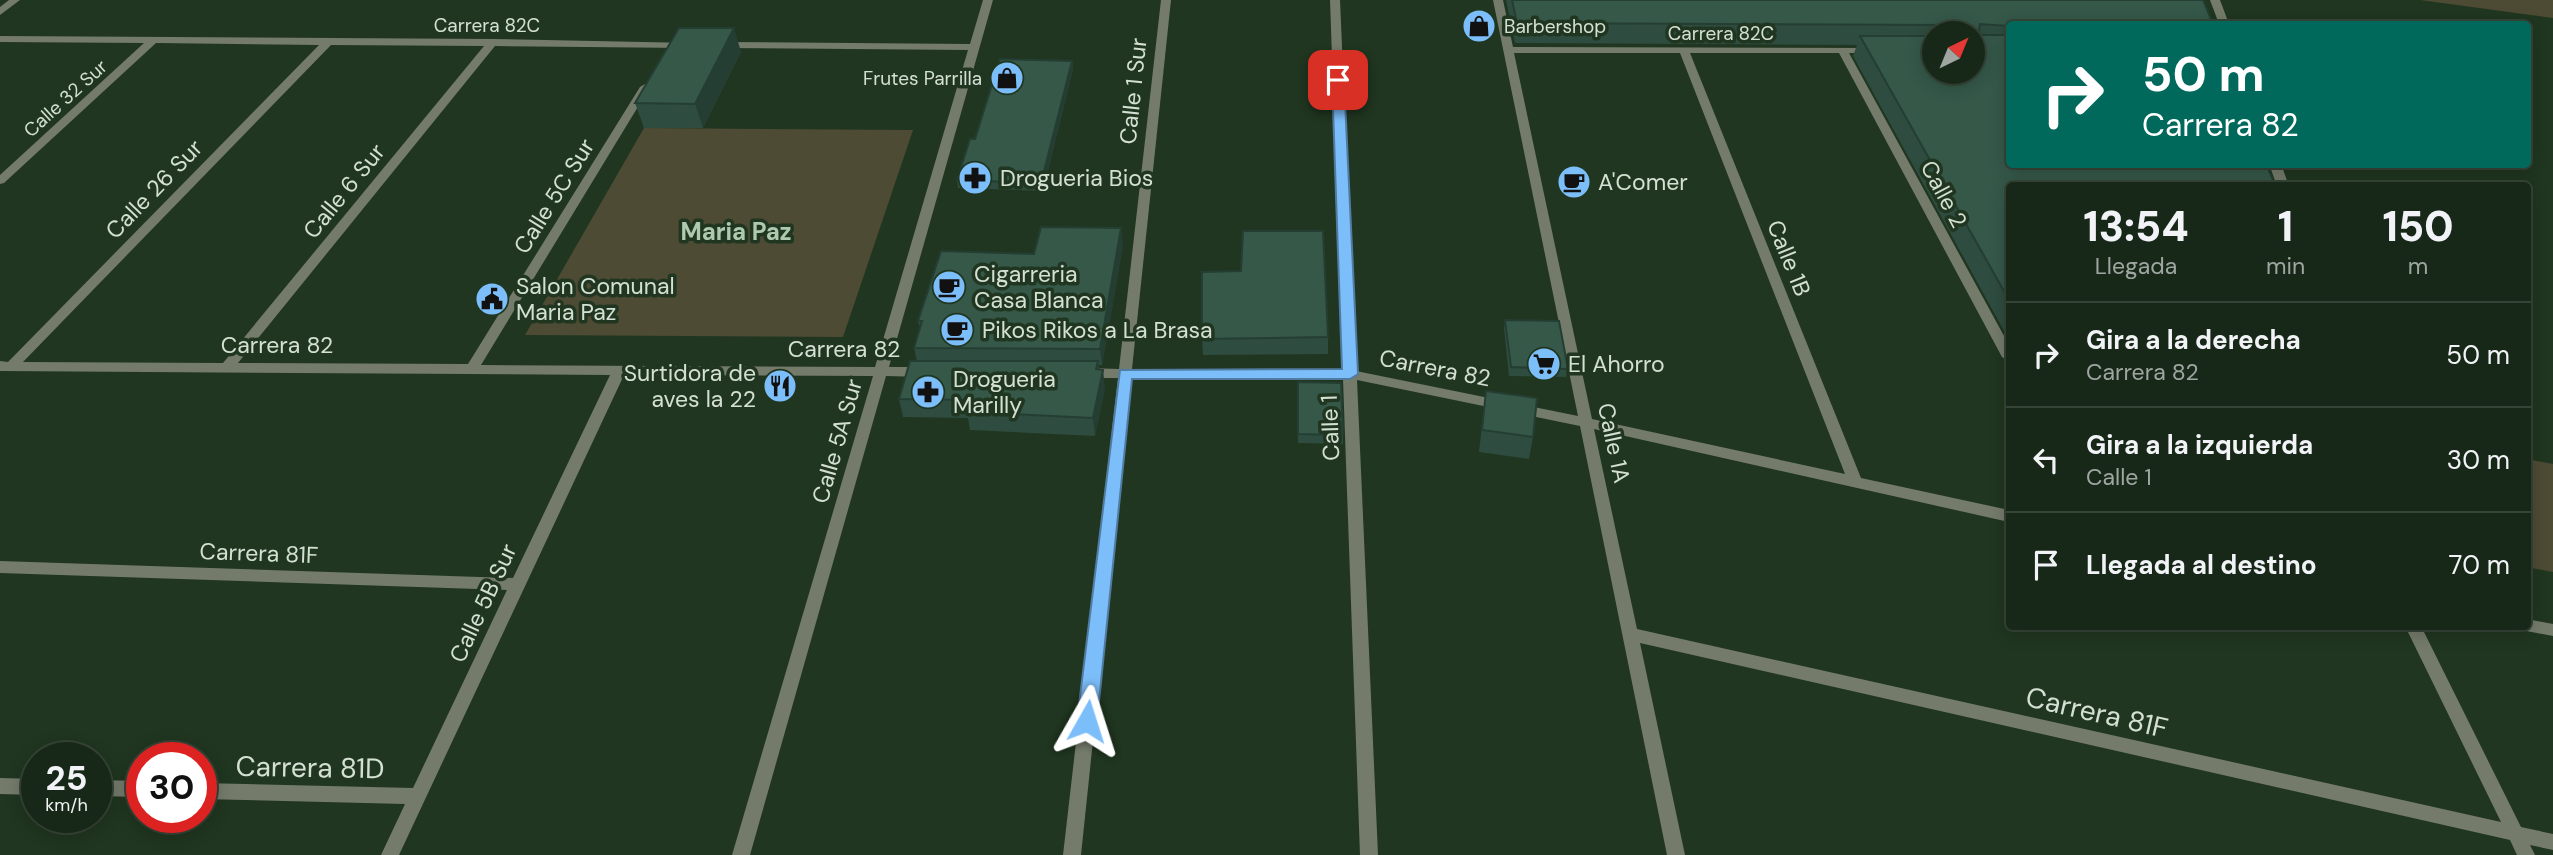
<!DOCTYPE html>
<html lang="es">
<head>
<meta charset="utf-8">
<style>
	:root { --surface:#182818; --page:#253425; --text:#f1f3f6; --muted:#9fa6a2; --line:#364437 }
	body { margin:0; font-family:"DM Sans",sans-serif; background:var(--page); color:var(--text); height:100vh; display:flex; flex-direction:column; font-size:26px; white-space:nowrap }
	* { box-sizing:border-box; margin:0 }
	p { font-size:23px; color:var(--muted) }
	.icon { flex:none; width:38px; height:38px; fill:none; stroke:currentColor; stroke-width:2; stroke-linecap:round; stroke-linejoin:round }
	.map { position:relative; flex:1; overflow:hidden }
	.panel { position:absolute; left:2006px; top:182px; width:525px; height:448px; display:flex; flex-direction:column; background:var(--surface); border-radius:7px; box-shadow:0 4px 18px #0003,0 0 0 2px var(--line) }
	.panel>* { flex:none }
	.hud { position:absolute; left:2006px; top:21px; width:525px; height:147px; border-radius:7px; box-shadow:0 4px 18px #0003,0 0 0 2px var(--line); background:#00695c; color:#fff; overflow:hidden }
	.needle { width:46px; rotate:43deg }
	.tools { position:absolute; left:1922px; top:21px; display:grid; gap:14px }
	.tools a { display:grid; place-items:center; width:63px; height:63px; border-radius:50%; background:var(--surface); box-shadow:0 4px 18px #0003,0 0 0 2px var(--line); font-size:35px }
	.speed { position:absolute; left:21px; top:742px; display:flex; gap:14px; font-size:35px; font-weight:700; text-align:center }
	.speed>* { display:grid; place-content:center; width:91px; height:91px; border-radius:50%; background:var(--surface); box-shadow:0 4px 18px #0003,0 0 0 2px var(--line); line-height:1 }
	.speed small { font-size:18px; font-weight:400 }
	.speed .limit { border:10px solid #d22; background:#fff; color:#111 }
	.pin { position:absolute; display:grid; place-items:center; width:60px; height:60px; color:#fff; margin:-30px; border-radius:14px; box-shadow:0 4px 10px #0006 }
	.me { position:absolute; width:77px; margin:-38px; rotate:6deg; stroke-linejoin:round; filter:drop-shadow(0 0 5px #0008) }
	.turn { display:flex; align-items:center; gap:24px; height:147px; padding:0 21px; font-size:32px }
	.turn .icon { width:91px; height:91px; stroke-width:2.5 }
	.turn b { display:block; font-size:49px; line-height:60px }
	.eta { display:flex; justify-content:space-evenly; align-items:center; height:119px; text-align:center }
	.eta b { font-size:42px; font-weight:800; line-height:49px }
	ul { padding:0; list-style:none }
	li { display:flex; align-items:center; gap:21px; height:105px; padding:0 21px; border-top:2px solid var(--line) }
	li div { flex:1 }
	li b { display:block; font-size:26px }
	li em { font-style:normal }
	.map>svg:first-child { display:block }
	.green { fill:#4d4b34 }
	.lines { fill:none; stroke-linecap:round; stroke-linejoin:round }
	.street { fill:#747b6b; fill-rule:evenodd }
	.wall { fill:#2e4c3f; fill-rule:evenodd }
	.shaded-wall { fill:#253e33 }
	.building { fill:#355849; stroke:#253e33; stroke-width:2 }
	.route { fill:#7cbef9; stroke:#517ca2; stroke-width:2 }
	.labels { text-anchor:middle; stroke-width:7; stroke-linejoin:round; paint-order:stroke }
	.far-street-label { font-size:19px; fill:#d3e0d3; stroke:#203620 }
	.far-poi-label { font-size:19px; fill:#d3e0d3; stroke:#203620; text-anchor:start }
	.street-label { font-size:23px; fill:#d3e0d3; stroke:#203620 }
	.poi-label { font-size:23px; fill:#d3e0d3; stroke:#203620; text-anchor:start }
	.neighbourhood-label { font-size:24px; font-weight:bold; fill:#aecaae; stroke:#203620 }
	.near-street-label { font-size:28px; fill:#d3e0d3; stroke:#203620 }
</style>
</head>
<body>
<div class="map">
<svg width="2553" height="855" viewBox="0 0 2553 855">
	<rect width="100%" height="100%" fill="#203620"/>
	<g class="green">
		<polygon points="2420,0 2553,0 2553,18"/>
		<polygon points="644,128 913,130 843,337 525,335"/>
		<polygon points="2527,459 2553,464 2553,572 2527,567"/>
	</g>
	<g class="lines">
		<g class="street">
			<polygon points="9,0 20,0 0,15 0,7"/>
			<path d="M983,0h10l-104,367h34l7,5 -7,5 -37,-1 -136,479h-18l141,-479 -249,-1 -225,480h-18l24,-51 -204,-5v-16l212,5 94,-198 -507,-17v-12l513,17 97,-203 -610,-4v-10l8,1 311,-317 -163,-2 -152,140 -4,1v-9l144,-132 -144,-1v-6l493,3 199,4 1,2 -5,3 -193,-2 -257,317 230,1 172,-277 5,-3 5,3 -169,278 394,2 93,-317 -246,-2 -5,-3 5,-3 248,2zM331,45l153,1 -261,317 -200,-1z"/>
			<path d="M1161,0h10l-39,369h211l-13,-369h10l16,371 222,45 -85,-416h10l10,47 363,1v4l-4,1h-23l160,292v16l-7,-4 -163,-304h-149l171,425 148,32v12l-415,-93 43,200 864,193 -96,-196h16l100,201 32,7v16l-23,-5 5,10h-18l-7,-15 -870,-197 45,212h-18l-87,-429 -223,-46 21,475h-18l-17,-476 -212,-1 -50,477h-18l55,-477h-32l-7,-5 7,-5 33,1zM1514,53h166l165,421 -253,-55z"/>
			<polygon points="2210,0 2220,0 2229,24 2219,24"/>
			<polygon points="2269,164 2281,164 2289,186 2277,186"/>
			<polygon points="2527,619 2553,624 2553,636 2521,630 2520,626 2527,626"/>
			<polygon points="0,778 37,779 37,795 0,794"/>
			<polygon points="96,780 142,781 142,797 96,796"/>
		</g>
	</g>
	<g class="wall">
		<path d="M1506,0h697l-194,24v140h257l-257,22v154l-156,-284 4,-11 -342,-2zM1934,33h38l-38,39z"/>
		<polygon points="741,52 703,128 644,128 635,103"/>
		<polygon points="1072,61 1073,69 1043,191 958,188 957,180 975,139"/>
		<polygon points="1123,245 1102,365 1098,365 1105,388 1095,436 970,430 968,418 903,417 899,399 917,361 914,348 920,328 918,321 1034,254"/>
		<polygon points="1505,320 1568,369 1566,377 1509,376 1504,329"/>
		<polygon points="1328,337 1328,354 1203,355 1202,339"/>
		<polygon points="1298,382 1343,435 1343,444 1298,443"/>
		<polygon points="1486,391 1533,437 1529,459 1479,452"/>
	</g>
	<g class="shaded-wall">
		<polygon points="734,28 741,52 703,128 695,104"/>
		<polygon points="1072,61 1073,69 1043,191 1041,183"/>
		<polygon points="1121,228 1123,245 1102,365 1100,349"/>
		<polygon points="1103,370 1105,388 1095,436 1093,418"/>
	</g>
	<g class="building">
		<polygon points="1512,0 2203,0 2213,24 2009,24 2009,26 1980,24 1978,35 2009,35 2009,164 2111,164 2112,166 2128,166 2128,164 2266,164 2276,186 2009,186 2009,300 1860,36 1934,36 1934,72 1972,72 1972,33 1942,33 1943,25 1517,23"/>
		<polygon points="679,28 734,28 695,104 635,103"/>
		<polygon points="1000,59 1072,61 1041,183 957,180 970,139 975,139"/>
		<polygon points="1041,227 1121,228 1100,349 914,348 922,321 918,321 941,251 1034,254"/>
		<polygon points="1243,231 1323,231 1328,337 1202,339 1202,272 1241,271"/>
		<polygon points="1505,320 1559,321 1568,369 1511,367"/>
		<polygon points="910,361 1098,361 1096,369 1103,370 1093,418 966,412 970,400 899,399"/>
		<polygon points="1298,382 1341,383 1343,435 1298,434"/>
		<polygon points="1486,391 1537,398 1533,437 1482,430"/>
	</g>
	<polygon class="route" points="1338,77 1344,80 1358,374 1350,379 1132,379 1097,721 1094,727 1080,727 1077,721 1120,370 1342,369 1332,80"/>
	<defs>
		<symbol id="shop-disc" viewBox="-11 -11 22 22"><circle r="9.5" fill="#7cbef9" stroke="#203620"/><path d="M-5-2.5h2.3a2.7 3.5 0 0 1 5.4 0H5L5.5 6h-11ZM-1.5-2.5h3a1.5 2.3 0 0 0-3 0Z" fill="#111"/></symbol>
		<symbol id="pharmacy-disc" viewBox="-11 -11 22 22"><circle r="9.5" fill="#7cbef9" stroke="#203620"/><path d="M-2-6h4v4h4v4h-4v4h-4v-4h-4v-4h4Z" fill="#111"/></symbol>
		<symbol id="cafe-disc" viewBox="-11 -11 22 22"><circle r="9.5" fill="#7cbef9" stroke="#203620"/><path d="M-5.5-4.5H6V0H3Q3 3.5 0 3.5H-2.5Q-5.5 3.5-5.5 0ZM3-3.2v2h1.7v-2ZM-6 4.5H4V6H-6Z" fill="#111"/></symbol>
		<symbol id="civic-disc" viewBox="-11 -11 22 22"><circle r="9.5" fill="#7cbef9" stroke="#203620"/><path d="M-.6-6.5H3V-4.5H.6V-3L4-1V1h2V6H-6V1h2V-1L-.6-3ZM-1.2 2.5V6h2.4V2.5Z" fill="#111"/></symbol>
		<symbol id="supermarket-disc" viewBox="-11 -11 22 22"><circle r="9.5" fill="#7cbef9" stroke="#203620"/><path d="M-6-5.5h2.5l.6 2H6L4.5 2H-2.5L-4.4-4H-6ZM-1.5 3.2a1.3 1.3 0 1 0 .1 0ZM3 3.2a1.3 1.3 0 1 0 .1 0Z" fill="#111"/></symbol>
		<symbol id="restaurant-disc" viewBox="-11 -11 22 22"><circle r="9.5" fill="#7cbef9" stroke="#203620"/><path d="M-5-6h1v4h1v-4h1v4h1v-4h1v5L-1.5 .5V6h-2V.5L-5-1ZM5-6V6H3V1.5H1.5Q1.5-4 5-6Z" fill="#111"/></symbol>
	</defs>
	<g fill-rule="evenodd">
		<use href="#shop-disc" x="1460" y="7" width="38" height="38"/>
		<use href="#shop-disc" x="988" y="59" width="38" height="38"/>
		<use href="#pharmacy-disc" x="956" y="159" width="38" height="38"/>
		<use href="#cafe-disc" x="1555" y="163" width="38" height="38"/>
		<use href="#cafe-disc" x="930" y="268" width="38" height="38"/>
		<use href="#civic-disc" x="473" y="280" width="38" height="38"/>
		<use href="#cafe-disc" x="938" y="311" width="38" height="38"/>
		<use href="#supermarket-disc" x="1525" y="345" width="38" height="38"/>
		<use href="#restaurant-disc" x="761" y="367" width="38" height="38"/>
		<use href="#pharmacy-disc" x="909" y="373" width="38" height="38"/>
	</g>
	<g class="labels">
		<g class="far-street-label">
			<text x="487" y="32">Carrera 82C</text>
			<text x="1721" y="40">Carrera 82C</text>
			<text transform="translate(65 98) rotate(-42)" y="7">Calle 32 Sur</text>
		</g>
		<g class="far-poi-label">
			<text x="1504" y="33">Barbershop</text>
			<text x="982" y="85" text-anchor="end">Frutes Parrilla</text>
		</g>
		<g class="street-label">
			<text transform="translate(1133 91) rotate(-84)" y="8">Calle 1 Sur</text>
			<text transform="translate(154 189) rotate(-46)" y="8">Calle 26 Sur</text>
			<text transform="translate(344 191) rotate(-51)" y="8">Calle 6 Sur</text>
			<text transform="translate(1944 194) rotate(62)" y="8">Calle 2</text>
			<text transform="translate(554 196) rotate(-58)" y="8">Calle 5C Sur</text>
			<text transform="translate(1789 258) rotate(68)" y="8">Calle 1B</text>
			<text x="277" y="353">Carrera 82</text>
			<text x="844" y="357">Carrera 82</text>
			<text transform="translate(1435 368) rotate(11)" y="8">Carrera 82</text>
			<text transform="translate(1330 428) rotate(-92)" y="8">Calle 1</text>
			<text transform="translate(837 441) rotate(-74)" y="8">Calle 5A Sur</text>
			<text transform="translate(1614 443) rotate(78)" y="8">Calle 1A</text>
			<text transform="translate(259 553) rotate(2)" y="8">Carrera 81F</text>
			<text transform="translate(483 603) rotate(-65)" y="8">Calle 5B Sur</text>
		</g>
		<g class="poi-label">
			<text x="1000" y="186">Drogueria Bios</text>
			<text x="1598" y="190">A'Comer</text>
			<text x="974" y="282">Cigarreria<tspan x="974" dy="26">Casa Blanca</tspan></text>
			<text x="516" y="294">Salon Comunal<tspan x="516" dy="26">Maria Paz</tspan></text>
			<text x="982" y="338">Pikos Rikos a La Brasa</text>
			<text x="1568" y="372">El Ahorro</text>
			<text x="756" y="381" text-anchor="end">Surtidora de<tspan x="756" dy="26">aves la 22</tspan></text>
			<text x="953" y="387">Drogueria<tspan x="953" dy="26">Marilly</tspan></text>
		</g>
		<g class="neighbourhood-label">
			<text x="736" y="240">Maria Paz</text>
		</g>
		<g class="near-street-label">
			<text transform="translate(2097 712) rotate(13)" y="10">Carrera 81F</text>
			<text transform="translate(310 767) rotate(1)" y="10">Carrera 81D</text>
		</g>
	</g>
</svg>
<div class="tools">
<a><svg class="needle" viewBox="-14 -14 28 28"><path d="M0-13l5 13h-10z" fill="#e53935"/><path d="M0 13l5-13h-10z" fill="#9fa6a2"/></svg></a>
</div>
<div class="speed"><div>25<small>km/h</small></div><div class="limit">30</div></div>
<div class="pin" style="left:1338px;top:80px;background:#d93025"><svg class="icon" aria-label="arrive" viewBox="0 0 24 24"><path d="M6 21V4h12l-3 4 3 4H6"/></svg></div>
<svg class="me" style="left:1087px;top:721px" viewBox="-20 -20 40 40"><path d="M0-17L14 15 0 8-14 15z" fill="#7cbef9" stroke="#fff" stroke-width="4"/></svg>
<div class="hud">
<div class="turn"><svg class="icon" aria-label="right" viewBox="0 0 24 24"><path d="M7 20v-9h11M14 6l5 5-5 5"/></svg><div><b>50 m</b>Carrera 82</div></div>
</div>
<section class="panel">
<div class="eta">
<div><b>13:54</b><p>Llegada</p></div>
<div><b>1</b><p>min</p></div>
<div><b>150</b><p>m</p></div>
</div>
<ul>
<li><svg class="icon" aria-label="right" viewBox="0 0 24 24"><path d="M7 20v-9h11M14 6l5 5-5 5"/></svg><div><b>Gira a la derecha</b><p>Carrera 82</p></div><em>50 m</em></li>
<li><svg class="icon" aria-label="left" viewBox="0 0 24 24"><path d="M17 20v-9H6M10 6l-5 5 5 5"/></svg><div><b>Gira a la izquierda</b><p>Calle 1</p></div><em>30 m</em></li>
<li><svg class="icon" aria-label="arrive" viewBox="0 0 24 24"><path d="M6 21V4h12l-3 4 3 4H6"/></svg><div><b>Llegada al destino</b></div><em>70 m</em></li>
</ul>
</section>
</div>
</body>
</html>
